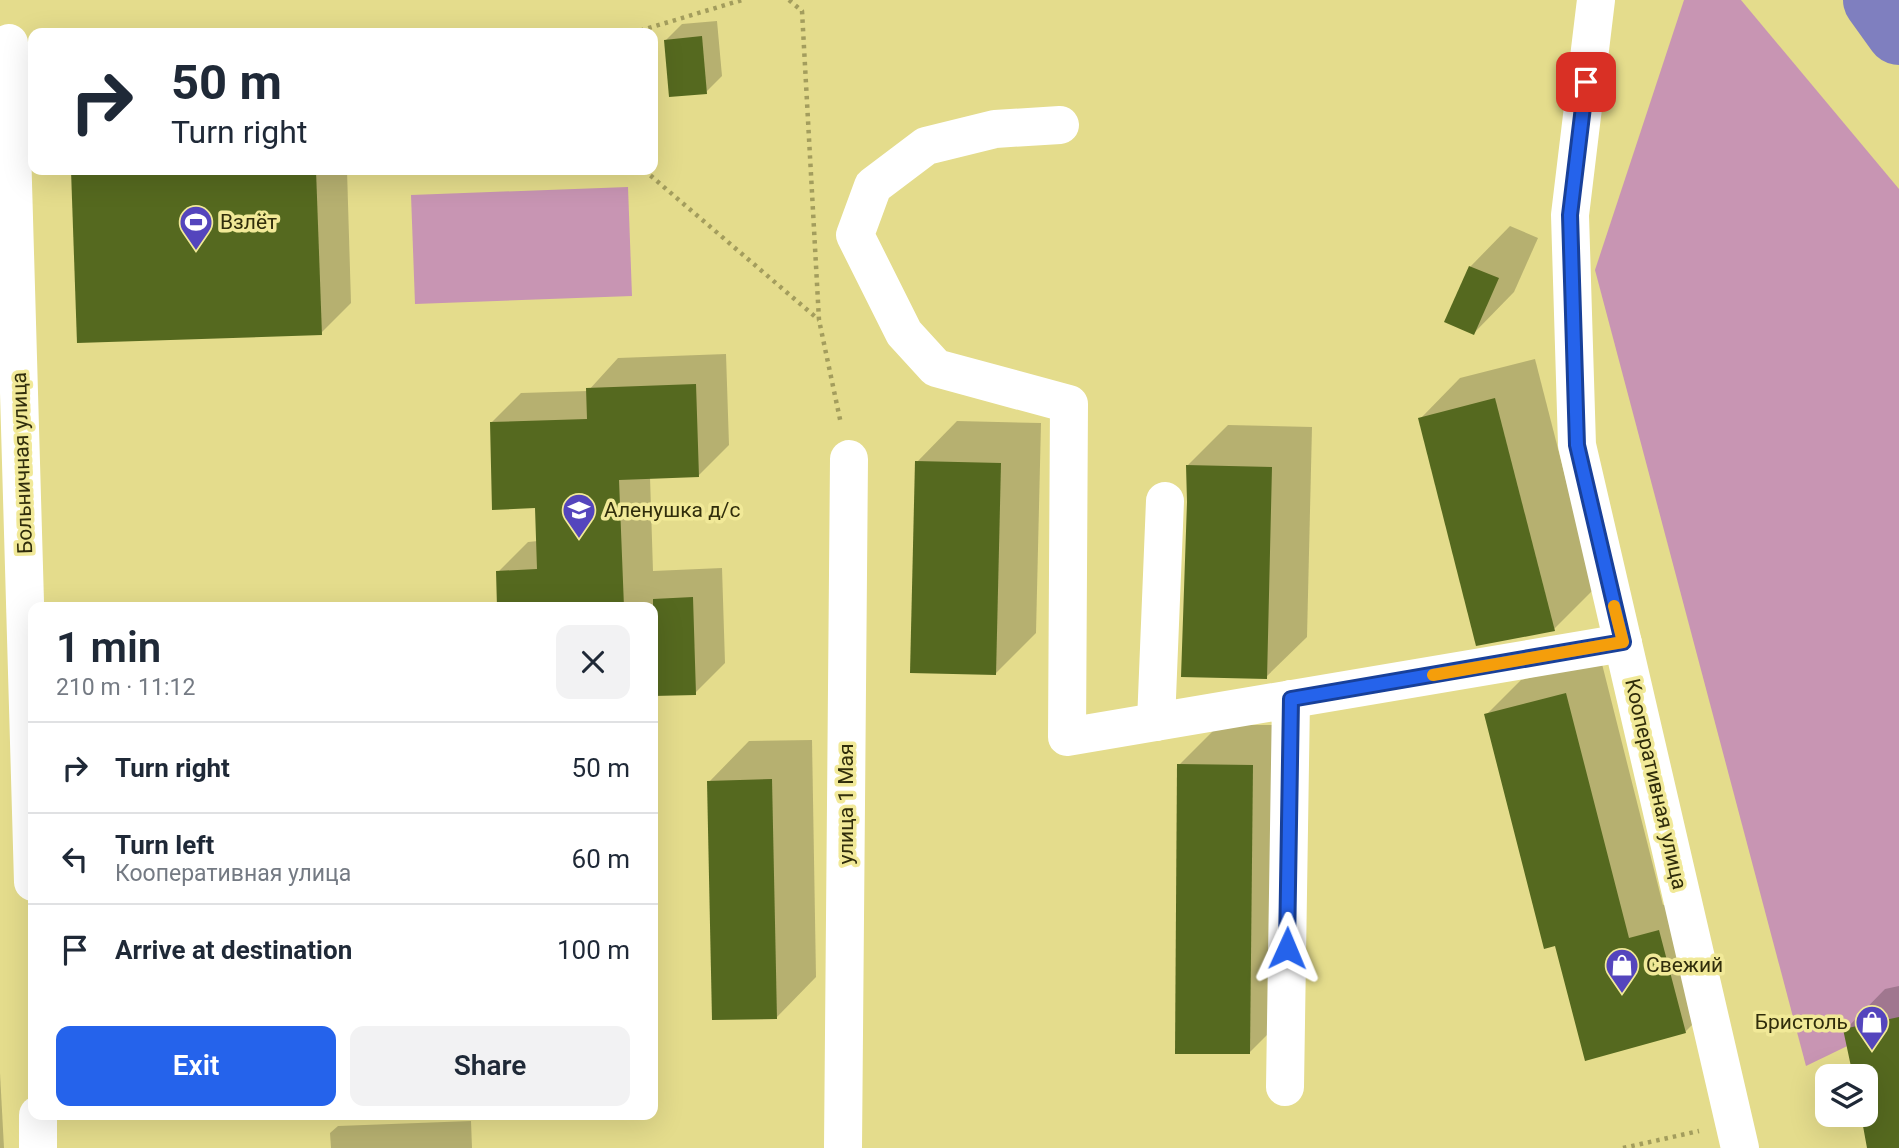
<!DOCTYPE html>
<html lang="en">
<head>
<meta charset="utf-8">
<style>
	:root { --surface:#fff; --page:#f2f2f3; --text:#1f2937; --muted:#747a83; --line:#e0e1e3; --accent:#2563eb }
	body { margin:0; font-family:Roboto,sans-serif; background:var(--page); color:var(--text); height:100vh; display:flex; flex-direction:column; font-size:26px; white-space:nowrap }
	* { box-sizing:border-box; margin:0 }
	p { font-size:23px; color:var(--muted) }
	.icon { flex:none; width:38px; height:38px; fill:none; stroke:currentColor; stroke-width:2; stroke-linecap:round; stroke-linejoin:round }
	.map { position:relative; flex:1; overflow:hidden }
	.drawer { position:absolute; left:28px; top:602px; width:630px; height:518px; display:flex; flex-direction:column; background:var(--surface); border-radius:14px; box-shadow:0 7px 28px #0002 }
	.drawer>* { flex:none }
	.guide { position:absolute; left:28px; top:28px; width:630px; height:147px; border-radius:14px; box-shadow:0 7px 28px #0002; background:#fff; color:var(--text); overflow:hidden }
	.fabs { position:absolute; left:1815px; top:1064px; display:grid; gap:14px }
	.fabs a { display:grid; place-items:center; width:63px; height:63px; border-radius:14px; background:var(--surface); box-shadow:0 7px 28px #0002; font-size:35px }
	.pin { position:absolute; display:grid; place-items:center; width:60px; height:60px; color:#fff; margin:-30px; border-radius:14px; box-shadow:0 4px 10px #0006 }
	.me { position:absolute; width:77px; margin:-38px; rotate:1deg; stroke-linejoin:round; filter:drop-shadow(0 0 5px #0008) }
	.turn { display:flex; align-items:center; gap:24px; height:147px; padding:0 28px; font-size:32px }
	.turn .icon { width:91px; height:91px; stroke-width:2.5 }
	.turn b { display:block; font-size:49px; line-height:60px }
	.round { display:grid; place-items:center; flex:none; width:74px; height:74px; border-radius:14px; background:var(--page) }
	.headline { display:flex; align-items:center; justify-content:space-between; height:119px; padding:0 28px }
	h1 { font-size:42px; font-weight:600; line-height:52px }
	.primary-button { display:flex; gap:14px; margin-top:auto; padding:14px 28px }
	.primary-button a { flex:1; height:80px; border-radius:14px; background:var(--accent); color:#fff; font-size:28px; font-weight:600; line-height:80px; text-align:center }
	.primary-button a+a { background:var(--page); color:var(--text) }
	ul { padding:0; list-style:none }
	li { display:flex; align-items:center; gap:21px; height:91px; padding:0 28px; border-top:2px solid var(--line) }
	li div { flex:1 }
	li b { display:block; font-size:26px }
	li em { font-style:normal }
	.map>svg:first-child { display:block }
	.green { fill:#c895b3 }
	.shadow { fill:#0003 }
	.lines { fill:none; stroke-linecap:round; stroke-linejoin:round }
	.river { stroke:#7f7fbf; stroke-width:66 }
	.building { fill:#55691f }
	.path { stroke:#a39d5d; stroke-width:4.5; stroke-dasharray:3.5 5; stroke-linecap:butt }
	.minor { stroke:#fff; stroke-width:38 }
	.route-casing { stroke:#184099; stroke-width:18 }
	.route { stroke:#2563eb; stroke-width:12 }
	.slow { stroke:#f59e0b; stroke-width:12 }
	.labels { text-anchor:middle; stroke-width:7; stroke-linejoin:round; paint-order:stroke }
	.poi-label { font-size:21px; fill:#302d0b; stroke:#f1e998; text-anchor:start }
	.street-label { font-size:21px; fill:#302d0b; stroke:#f1e998 }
</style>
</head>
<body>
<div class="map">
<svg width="1899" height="1148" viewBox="0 0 1899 1148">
	<rect width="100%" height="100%" fill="#e4dc8c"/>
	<g class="green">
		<polygon points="1684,0 1741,0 1899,189 1899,1021 1806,1066 1595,270"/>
		<polygon points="628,187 632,296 415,304 411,195"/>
	</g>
	<g class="shadow">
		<polygon points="717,21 722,76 706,92 666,40 682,24"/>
		<polygon points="342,29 342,33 233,33"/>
		<polygon points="73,170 347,170 351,303 321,333 78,341"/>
		<polygon points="1510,226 1538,238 1514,292 1474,333 1470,267"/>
		<polygon points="726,354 729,445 699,475 650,477 653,571 722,568 725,663 695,693 653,695 653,607 499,607 498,572 528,542 538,541 537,506 491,423 521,393 588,391 618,358"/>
		<polygon points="1535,359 1594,589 1554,629 1420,419 1460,378"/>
		<polygon points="957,421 1041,423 1036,633 996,673 917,462"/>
		<polygon points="1228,425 1312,427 1307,637 1266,677 1189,502 1187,466"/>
		<polygon points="1601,660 1663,905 1693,897 1720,997 1685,1032 1556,944 1486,715 1521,680"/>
		<polygon points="1219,725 1293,725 1290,1012 1250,1052 1179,765"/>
		<polygon points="812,740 816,977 776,1018 709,782 749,741"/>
		<polygon points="1899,986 1899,1148 1869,1148 1862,1115 1866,1115 1866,1076 1854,1076 1845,1030 1885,989"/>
		<polygon points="0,1073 4,1148 0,1148"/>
		<polygon points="471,1121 472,1148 331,1148 330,1133 338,1126"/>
	</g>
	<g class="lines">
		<polyline class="river" points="1876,0 1899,32"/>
	</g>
	<g class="building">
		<polygon points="702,36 707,94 669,97 664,40"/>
		<polygon points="71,170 316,170 322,335 77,343"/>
		<polygon points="1469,266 1499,278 1474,335 1444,322"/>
		<polygon points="696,384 699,477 619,480 624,607 497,607 496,571 537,569 535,508 492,510 490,422 587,419 586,388"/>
		<polygon points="1495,398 1555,631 1476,646 1418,418"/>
		<polygon points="915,461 1001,463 996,675 910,673"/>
		<polygon points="1186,465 1272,467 1267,679 1181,677 1187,502"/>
		<polygon points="693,597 696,695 653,696 653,599"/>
		<polygon points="1566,693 1629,938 1659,930 1686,1033 1585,1061 1555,946 1544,949 1484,714"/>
		<polygon points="1177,764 1253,765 1250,1054 1175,1054"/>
		<polygon points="772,779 777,1019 712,1020 707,781"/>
		<polygon points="1899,1017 1899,1148 1867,1148 1861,1115 1866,1115 1866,1076 1853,1076 1843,1029"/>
	</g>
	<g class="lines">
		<g class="path">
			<polyline points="789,0 802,11 819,320 841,424"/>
			<polyline points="632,33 742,0"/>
			<polyline points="644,170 819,320"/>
			<polyline points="1623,1148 1699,1131"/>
		</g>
		<g class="minor">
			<polyline points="1596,0 1570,215 1577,445 1740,1148"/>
			<polyline points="9,43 33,882"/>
			<polyline points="1060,125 995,129 926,146 873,186 855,235 904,333 936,368 1069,404 1067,737 1623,643"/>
			<polyline points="1156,722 1165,501"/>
			<polyline points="1285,1087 1291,699"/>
			<polyline points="38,1115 38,1148"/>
			<polyline points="843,1148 849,459"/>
		</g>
	</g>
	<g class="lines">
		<defs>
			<polyline id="route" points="1287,948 1291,699 1623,642 1577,445 1570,215 1586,82"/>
		</defs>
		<use href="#route" class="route-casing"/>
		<use href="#route" class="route"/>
		<polyline class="slow" points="1433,675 1623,642 1614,606"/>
	</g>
	<defs>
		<symbol id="stadium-pin" viewBox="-11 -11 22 30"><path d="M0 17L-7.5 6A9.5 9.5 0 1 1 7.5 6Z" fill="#5445bd" stroke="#f1e998"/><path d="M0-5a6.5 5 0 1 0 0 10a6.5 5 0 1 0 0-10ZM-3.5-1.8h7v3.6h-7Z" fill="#fff"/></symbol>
		<symbol id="school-pin" viewBox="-11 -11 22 30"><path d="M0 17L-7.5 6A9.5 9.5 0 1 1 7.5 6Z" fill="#5445bd" stroke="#f1e998"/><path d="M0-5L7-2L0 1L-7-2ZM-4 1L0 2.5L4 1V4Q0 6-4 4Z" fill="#fff"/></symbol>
		<symbol id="shop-pin" viewBox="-11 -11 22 30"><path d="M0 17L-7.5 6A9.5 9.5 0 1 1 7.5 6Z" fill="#5445bd" stroke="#f1e998"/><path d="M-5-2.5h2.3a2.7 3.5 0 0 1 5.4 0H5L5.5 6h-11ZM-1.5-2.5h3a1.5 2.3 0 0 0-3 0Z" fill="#fff"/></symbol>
	</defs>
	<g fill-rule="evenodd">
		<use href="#stadium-pin" x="177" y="203" width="38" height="52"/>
		<use href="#school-pin" x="560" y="491" width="38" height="52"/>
		<use href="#shop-pin" x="1603" y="946" width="38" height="52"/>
		<use href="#shop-pin" x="1853" y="1003" width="38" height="52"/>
	</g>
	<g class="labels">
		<g class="poi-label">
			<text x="220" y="229">Взлёт</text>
			<text x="604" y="517">Аленушка д/с</text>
			<text x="1646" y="972">Свежий</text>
			<text x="1848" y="1029" text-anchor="end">Бристоль</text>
		</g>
		<g class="street-label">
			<text transform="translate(22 463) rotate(-92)" y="7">Больничная улица</text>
			<text transform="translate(1656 784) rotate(77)" y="7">Кооперативная улица</text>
			<text transform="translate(846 804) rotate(-90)" y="7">улица 1 Мая</text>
		</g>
	</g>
</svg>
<div class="fabs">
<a><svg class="icon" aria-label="layers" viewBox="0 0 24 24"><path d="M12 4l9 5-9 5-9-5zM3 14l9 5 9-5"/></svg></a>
</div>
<div class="pin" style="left:1586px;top:82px;background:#d93025"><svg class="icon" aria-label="arrive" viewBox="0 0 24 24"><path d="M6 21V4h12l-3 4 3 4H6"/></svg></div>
<svg class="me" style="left:1287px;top:948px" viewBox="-20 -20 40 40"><path d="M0-17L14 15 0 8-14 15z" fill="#2563eb" stroke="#fff" stroke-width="4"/></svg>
<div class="guide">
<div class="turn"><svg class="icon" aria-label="right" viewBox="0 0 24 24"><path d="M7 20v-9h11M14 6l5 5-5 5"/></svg><div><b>50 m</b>Turn right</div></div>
</div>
<section class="drawer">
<div class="headline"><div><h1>1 min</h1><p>210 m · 11:12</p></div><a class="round"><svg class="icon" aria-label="close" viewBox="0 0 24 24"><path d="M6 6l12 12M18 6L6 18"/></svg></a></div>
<ul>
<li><svg class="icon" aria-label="right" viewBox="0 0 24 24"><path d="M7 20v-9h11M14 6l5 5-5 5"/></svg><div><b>Turn right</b></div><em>50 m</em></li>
<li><svg class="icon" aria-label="left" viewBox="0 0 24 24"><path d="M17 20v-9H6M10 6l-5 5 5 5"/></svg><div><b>Turn left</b><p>Кооперативная улица</p></div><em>60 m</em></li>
<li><svg class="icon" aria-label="arrive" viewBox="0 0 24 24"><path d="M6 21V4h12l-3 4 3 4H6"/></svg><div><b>Arrive at destination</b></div><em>100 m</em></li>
</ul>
<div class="primary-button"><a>Exit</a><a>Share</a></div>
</section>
</div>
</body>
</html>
